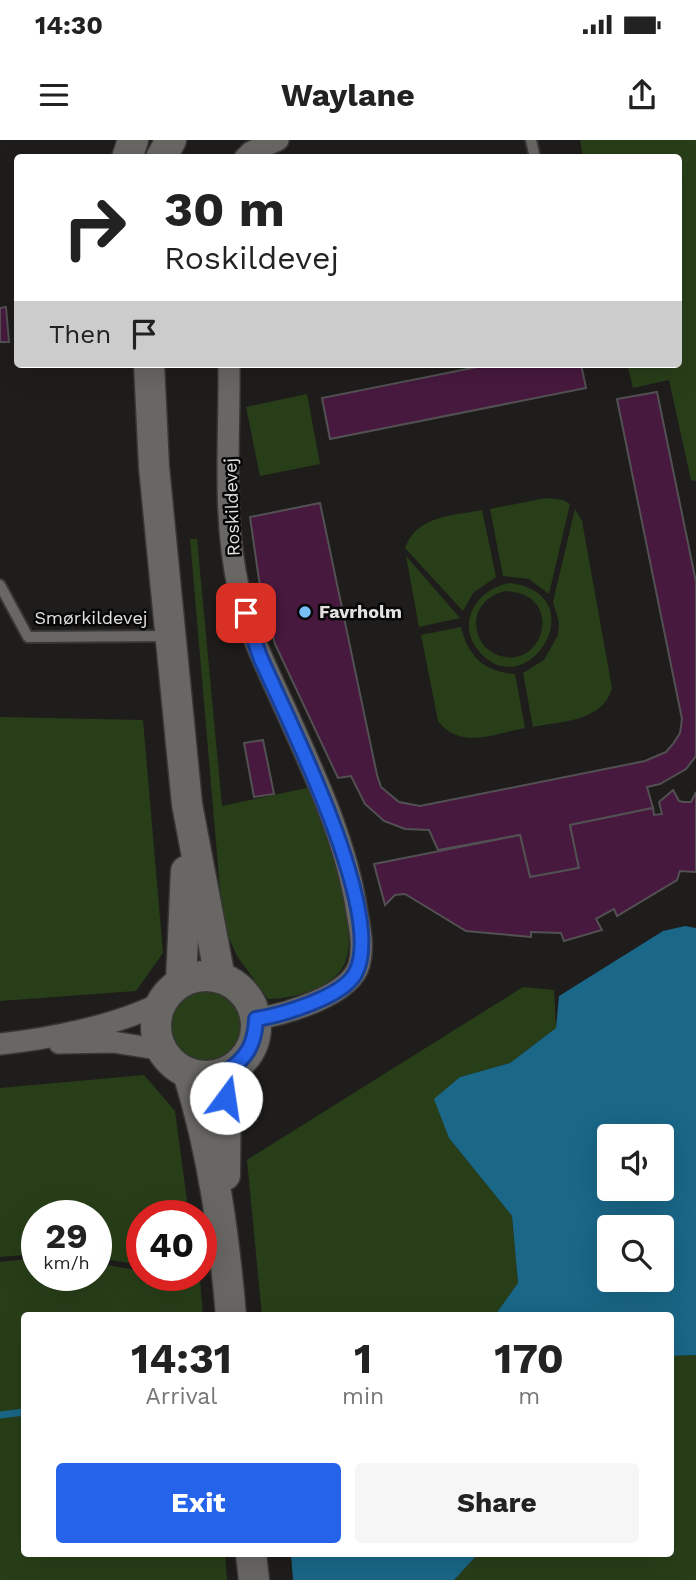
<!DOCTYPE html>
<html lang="en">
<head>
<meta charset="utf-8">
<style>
	:root { --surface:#fff; --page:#f6f6f6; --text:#222; --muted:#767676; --accent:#2563eb }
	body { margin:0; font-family:"Work Sans",sans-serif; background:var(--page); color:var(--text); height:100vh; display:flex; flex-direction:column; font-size:26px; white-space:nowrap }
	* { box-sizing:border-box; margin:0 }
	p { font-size:23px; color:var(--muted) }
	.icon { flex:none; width:38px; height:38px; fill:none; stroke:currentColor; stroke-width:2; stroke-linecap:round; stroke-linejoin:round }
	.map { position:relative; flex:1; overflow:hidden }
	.panel { position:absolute; left:21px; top:1172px; width:653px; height:245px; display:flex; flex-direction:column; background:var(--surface); border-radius:7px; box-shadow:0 7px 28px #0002 }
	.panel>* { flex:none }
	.hud { position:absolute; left:14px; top:14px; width:668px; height:214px; border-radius:7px; box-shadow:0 7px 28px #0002; background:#fff; color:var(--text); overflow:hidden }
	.tools { position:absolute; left:597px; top:984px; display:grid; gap:14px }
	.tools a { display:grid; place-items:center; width:77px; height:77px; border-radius:7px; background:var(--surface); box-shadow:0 7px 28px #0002; font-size:35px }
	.speed { position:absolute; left:21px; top:1060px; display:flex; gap:14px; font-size:35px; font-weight:700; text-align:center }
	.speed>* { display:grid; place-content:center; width:91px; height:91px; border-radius:50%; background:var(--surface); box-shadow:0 7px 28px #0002; line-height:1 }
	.speed small { font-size:18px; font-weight:400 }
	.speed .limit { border:10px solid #d22; background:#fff; color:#111 }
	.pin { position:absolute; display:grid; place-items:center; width:60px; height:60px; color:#fff; margin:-30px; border-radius:14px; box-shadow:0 4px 10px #0006 }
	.me { position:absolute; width:77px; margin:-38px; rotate:14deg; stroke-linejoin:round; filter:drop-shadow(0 0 5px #0008) }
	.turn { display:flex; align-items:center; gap:24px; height:147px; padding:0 35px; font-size:32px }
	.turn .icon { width:91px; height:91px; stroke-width:2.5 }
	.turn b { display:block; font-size:49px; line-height:60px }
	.then { display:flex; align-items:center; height:66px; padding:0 35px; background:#0003; gap:14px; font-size:26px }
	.eta { display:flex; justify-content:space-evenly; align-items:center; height:119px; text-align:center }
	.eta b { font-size:42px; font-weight:700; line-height:49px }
	.action { display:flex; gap:14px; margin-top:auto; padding:14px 35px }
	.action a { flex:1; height:80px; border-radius:7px; background:var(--accent); color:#fff; font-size:28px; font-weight:700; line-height:80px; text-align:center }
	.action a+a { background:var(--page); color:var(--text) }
	.status { display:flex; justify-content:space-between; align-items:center; height:49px; padding:0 35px; background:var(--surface); direction:ltr }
	.status svg { height:19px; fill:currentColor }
	header { display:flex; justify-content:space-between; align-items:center; height:91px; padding:0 35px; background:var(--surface); font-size:32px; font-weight:700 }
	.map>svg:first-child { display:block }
	.green { fill:#283e18; fill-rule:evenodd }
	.water { fill:#1a6787; fill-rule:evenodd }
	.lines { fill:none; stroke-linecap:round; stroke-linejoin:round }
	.stream { stroke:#1a6787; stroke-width:7 }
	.building { fill:#47193e; stroke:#525052; stroke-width:2 }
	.lane-casing { stroke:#383736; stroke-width:14 }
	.street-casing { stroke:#383736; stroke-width:24 }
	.secondary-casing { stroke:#383736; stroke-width:33 }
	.lane { stroke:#686764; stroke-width:10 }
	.street { stroke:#686764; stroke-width:21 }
	.secondary { stroke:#686764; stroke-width:30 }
	.route-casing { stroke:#184099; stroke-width:18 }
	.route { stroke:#2563eb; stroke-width:12 }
	.poi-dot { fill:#76c0f7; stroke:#080707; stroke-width:2.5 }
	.labels { text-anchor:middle; stroke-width:5; stroke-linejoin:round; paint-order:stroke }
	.street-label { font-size:18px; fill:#e2e1e0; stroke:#080707 }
	.poi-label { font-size:18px; font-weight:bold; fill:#e2e1e0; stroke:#080707; text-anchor:start }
</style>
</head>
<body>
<div class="status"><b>14:30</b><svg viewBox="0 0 49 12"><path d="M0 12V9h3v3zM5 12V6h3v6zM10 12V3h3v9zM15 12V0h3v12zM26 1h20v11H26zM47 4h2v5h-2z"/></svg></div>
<header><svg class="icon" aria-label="menu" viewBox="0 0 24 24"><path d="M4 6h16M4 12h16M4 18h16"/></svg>Waylane<svg class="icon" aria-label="share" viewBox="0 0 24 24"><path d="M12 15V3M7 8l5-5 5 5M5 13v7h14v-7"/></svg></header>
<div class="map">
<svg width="696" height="1440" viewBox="0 0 696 1440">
	<rect width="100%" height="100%" fill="#1e1d1b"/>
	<g class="green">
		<polygon points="580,0 696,0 696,341 691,340 669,240 633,248 627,224 679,224 679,18 583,17"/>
		<polygon points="307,254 320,324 260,336 246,267"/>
		<polygon points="546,358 563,360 570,364 549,454 529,439 503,436 490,369"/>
		<path d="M575,369l7,12 30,167c-9,34 -51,33 -79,39l-10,-54 21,-13 14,-25 1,-13 -6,-20z"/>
		<path d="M482,370l14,67 -23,16 -10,18 -58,-63c12,-33 48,-32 77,-38z"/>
		<path d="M190,399h7l25,267 85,-18c17,38 52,133 39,172 -9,28 -53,39 -78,39l-31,-43 -14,-32z"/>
		<polygon points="406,416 460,478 419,487"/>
		<path d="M510,443c88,12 16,126 -32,67 -23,-29 1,-62 32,-67zM506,451c62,3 36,84 -11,63 -8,-4 -15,-11 -17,-20 -7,-21 7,-39 28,-43z"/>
		<path d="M461,487c7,30 24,45 54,47l10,54c-32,6 -64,22 -87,-7l-17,-86z"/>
		<polygon points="0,577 143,580 163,813 136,851 0,861"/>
		<polygon points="523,847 554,850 556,888 510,923 460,937 449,998 512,1076 518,1143 495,1175 398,1173 395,1176 262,1176 247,1020"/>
		<circle cx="206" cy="886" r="34"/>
		<polygon points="144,935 175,971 189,1076 142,1076 142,1125 96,1118 96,1076 37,1076 37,1114 0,1117 0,948"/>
		<polygon points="37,1118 37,1136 96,1136 96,1123 142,1131 142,1136 173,1136 200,1140 203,1176 24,1176 24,1414 225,1414 227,1440 0,1440 0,1122"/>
		<polygon points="696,1215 696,1440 454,1440 478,1414 670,1414 670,1216"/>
	</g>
	<g class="water">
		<path d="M685,786l11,2v427l-26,1v-40h-275l3,-3 97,2 23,-32 -6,-67 -63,-78 -15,-39 26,-22 50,-14 46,-35 3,-32 104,-65zM609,996h53v52h-53zM609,1087h53v52h-53z"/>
		<polygon points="291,1414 478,1414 454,1440 293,1440"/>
	</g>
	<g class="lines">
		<polyline class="stream" points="0,1275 24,1272"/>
	</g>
	<g class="building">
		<polygon points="6,167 9,202 0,202 0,168"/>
		<polygon points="492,224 581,224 586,248 330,299 322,258"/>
		<polygon points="657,252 696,442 696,616 686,629 660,644 647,647 653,668 570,685 579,728 530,737 520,695 438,710 429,690 405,689 384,681 365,664 351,636 338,638 275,504 259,440 250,377 320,363 377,635 381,647 399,662 420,666 645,621 666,612 673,604 680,593 682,579 617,259"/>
		<polygon points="263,600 274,654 254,657 244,603"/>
		<polygon points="673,650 679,661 684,662 691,662 696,652 696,732 680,731 677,740 617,776 614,769 596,779 602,790 564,801 561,793 531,792 531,797 466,791 405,754 395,755 385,765 374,724 520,695 530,737 579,728 570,685 653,668 654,675 662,674 659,662"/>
	</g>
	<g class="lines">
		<defs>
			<g id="lane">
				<polyline points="531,0 535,18"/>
				<polyline points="0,445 28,497 168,496"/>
			</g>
			<g id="street">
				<polyline points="245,18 251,12 278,0"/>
				<path d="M229,224c1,75 -7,153 10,227 9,39 27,76 44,113 30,67 63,135 74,208 3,17 7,35 2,53 -9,31 -74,49 -103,54"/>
				<polyline points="59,903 113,902 163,910"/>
				<path d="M0,904c48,-5 120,-19 162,-42"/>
			</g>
			<g id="secondary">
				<polyline points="127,18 133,0"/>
				<polyline points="161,18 171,0"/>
				<polyline points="149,224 154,327 187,664 220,838"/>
				<circle cx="206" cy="886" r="50"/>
				<polyline points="181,842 186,731"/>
				<path d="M188,933c25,80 36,160 43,243"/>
				<polyline points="225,1035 226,932"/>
				<polyline points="251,1414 254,1440"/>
			</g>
		</defs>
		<use href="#lane" class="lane-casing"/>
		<use href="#street" class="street-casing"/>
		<use href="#secondary" class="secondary-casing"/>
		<use href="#lane" class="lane"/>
		<use href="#street" class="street"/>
		<use href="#secondary" class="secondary"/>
	</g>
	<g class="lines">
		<defs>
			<path id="route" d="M226,958v-26c21,-14 29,-28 30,-53 26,-4 86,-22 99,-45 33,-58 -68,-256 -94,-315 -6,-15 -10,-31 -15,-46"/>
		</defs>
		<use href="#route" class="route-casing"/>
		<use href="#route" class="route"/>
	</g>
	<circle class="poi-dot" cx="305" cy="472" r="7"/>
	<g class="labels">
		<g class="street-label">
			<text transform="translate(232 367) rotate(-92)" y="6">Roskildevej</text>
			<text x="91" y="484">Smørkildevej</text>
		</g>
		<g class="poi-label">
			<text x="319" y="478">Favrholm</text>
		</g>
	</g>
</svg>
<div class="tools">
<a><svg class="icon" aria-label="sound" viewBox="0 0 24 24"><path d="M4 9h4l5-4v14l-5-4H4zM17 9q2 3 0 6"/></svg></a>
<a><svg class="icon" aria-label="search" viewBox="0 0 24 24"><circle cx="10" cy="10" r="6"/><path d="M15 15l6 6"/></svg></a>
</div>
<div class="speed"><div>29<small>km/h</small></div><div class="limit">40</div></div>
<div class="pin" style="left:246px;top:473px;background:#d93025"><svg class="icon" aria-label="arrive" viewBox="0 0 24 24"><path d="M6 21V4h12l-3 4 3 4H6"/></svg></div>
<svg class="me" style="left:226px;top:958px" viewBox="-20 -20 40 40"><circle r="19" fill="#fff"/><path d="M0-13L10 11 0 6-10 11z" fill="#2563eb"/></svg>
<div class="hud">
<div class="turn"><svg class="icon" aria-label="right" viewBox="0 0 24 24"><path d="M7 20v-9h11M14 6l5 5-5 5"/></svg><div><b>30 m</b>Roskildevej</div></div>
<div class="then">Then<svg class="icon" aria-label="arrive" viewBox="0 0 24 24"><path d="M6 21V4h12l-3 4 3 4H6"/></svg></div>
</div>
<section class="panel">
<div class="eta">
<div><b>14:31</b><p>Arrival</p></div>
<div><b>1</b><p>min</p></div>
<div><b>170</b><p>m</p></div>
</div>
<div class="action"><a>Exit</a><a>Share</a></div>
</section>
</div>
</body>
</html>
